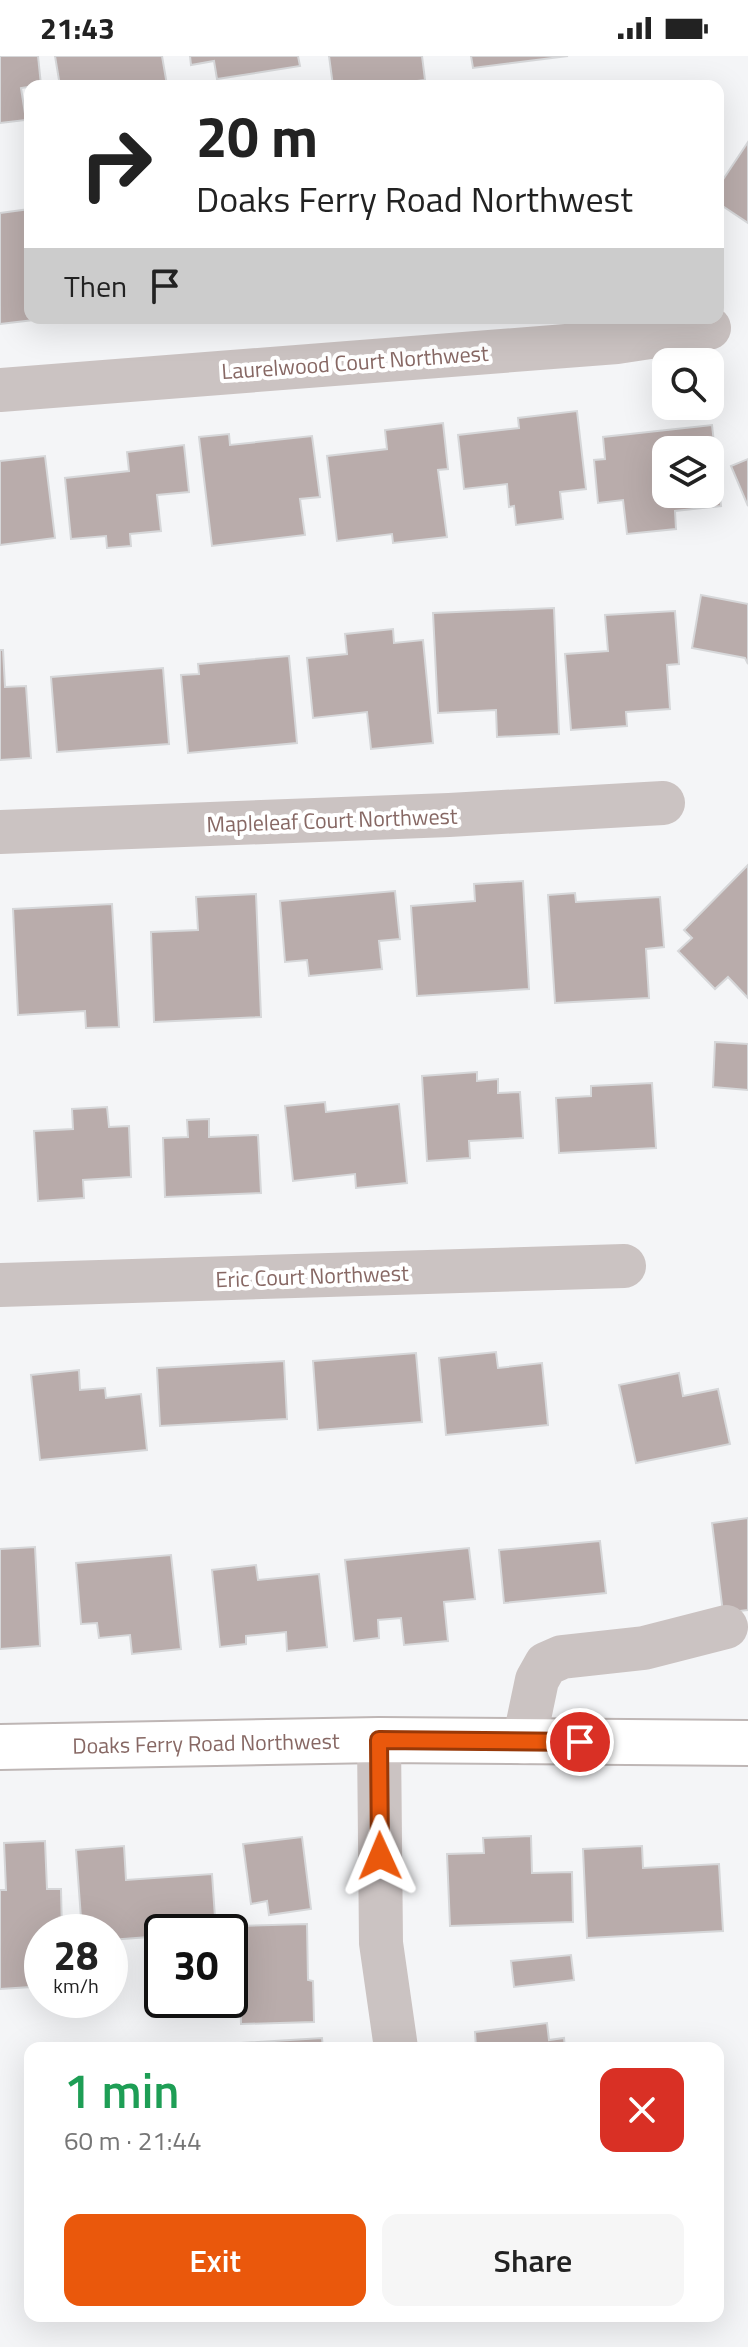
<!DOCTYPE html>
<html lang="en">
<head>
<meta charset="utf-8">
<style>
	:root { --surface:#fff; --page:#f6f6f6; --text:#222; --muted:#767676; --accent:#ea580c }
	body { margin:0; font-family:"Titillium Web",sans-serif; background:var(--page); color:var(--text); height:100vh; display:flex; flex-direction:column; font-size:30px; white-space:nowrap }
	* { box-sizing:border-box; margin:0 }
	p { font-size:26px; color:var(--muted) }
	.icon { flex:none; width:44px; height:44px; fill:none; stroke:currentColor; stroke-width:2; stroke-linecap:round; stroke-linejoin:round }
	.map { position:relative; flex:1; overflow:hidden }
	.drawer { position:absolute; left:24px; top:1986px; width:700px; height:280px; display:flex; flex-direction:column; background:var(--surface); border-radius:16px; box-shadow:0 8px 32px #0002 }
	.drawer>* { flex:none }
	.guide { position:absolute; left:24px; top:24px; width:700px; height:244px; border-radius:16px; box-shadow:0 8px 32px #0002; background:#fff; color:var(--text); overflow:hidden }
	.controls { position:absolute; left:652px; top:292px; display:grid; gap:16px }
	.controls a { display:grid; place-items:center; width:72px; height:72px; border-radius:16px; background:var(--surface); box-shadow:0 8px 32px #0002; font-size:40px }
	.speed { position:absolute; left:24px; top:1858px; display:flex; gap:16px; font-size:40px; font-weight:700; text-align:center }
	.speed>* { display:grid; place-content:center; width:104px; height:104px; border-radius:50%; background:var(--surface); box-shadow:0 8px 32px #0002; line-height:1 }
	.speed small { font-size:20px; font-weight:400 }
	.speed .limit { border:4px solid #111; border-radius:12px; background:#fff; color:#111 }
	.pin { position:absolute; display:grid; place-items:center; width:68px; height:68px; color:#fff; margin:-34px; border:4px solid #fff; border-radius:50%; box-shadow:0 2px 8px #0007 }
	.me { position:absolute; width:88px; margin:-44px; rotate:359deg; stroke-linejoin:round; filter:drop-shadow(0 0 6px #0008) }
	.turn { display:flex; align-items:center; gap:28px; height:168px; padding:0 40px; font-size:36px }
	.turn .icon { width:104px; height:104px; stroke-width:2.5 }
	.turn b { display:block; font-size:56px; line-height:68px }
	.then { display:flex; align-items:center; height:76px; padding:0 40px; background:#0003; gap:16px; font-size:30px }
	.round { display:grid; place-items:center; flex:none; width:84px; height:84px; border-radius:16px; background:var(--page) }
	.headline { display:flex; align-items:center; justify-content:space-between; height:136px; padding:0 40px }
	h1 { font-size:48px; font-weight:600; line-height:60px; color:#1e9e55 }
	.action { display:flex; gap:16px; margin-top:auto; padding:16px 40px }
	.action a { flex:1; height:92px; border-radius:16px; background:var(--accent); color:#fff; font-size:32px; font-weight:600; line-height:92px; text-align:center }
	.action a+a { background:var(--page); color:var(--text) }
	.status { display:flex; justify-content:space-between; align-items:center; height:56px; padding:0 40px; background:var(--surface); direction:ltr }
	.status svg { height:22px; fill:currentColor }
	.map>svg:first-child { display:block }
	.building { fill:#b9acab; stroke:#d6d7d9; stroke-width:2; fill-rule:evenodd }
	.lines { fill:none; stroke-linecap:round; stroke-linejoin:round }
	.major-casing { stroke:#beb6b5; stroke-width:48 }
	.minor { stroke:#cbc3c2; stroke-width:44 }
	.major { stroke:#fff; stroke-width:44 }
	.route-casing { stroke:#983908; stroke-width:20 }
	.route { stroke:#ea580c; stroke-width:14 }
	.labels { text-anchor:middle; stroke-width:8; stroke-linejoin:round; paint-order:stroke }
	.street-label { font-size:22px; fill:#876864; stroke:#fff }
</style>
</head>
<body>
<div class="status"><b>21:43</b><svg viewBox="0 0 49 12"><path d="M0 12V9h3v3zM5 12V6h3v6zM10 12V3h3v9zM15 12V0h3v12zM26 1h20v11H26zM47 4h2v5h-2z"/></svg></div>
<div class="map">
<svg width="748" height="2291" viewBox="0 0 748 2291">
	<rect width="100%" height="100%" fill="#f4f5f7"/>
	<g class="building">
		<polygon points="0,0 38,0 41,29 21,32 26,64 0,67"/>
		<polygon points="55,0 162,0 167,29 60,30"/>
		<polygon points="190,0 298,0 300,10 217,23 214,5 191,9"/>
		<polygon points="329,0 422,0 425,24 395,28 395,30 333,30"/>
		<polygon points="471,0 568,0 473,12"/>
		<polygon points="748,86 748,167 718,147 718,131"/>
		<polygon points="30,153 30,262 51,262 0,268 0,157"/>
		<polygon points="77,262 122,262 78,267"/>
		<polygon points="577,355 586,433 560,436 563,463 516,469 514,450 509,451 507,428 464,433 458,379 519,372 518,362"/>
		<polygon points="443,367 448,413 438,414 447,481 393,487 392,478 337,485 327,400 387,393 385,374"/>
		<path d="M712,369l9,81 -46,5 1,18 -49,5 -4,-34 -25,3 -4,-43 11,-1 -2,-22zM666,394h44v44h-44z"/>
		<polygon points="229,378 230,389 312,380 320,441 300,443 305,479 212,490 199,381"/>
		<polygon points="184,389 189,436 157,439 161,475 130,478 131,490 107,492 106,480 71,483 65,422 129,415 127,396"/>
		<polygon points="45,400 55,482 0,489 0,405"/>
		<polygon points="748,403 748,450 731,410"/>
		<polygon points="701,539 748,548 748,608 745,602 692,592"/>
		<polygon points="554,552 559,678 497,681 496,654 438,657 433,557"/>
		<polygon points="675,555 679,608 667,609 670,653 626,656 627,670 571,674 565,598 608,595 605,559"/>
		<polygon points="393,573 394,587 423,584 433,687 371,693 367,656 313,662 307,602 347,598 345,578"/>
		<polygon points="0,594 3,594 5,631 26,630 31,702 0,704"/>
		<polygon points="289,600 297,687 188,697 181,619 199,618 198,608"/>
		<polygon points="163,612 169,688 57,696 51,621"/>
		<polygon points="748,809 748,942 728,921 715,933 678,895 692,882 684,874"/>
		<polygon points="523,825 529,933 417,940 411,850 475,845 474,828"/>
		<polygon points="395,835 400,883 379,885 382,913 309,920 307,904 285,906 280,845"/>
		<polygon points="575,837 576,846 660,841 664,891 646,893 649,942 555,947 548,839"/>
		<polygon points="256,838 261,961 154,966 151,876 198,874 196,841"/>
		<polygon points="112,848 119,971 86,972 85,955 18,959 13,853"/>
		<polygon points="715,986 748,988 748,1034 713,1031"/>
		<polygon points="477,1016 477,1025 498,1023 498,1037 520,1036 523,1082 469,1085 470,1102 427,1105 422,1020"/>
		<polygon points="652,1027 656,1092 559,1097 556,1042 591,1040 591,1030"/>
		<polygon points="325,1046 326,1056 399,1048 407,1127 356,1132 355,1118 293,1125 285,1050"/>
		<polygon points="107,1051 109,1071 129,1070 131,1121 83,1124 84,1142 38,1145 34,1075 73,1073 72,1053"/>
		<polygon points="209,1063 209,1081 258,1079 261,1137 165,1141 163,1082 188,1081 187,1064"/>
		<polygon points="496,1296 498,1312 542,1307 548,1369 446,1379 439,1302"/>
		<polygon points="416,1297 422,1366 318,1374 313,1305"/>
		<polygon points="284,1305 287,1363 160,1370 157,1312"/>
		<polygon points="79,1314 80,1334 105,1332 106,1342 141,1338 147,1394 40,1404 31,1319"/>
		<polygon points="679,1317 683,1340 718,1333 730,1388 636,1407 619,1329"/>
		<polygon points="748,1462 748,1554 723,1557 712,1467"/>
		<polygon points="600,1485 606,1537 504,1547 499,1494"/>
		<polygon points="35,1491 40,1590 0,1593 0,1493"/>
		<polygon points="469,1492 475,1543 444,1546 448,1585 404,1589 401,1562 378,1564 379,1582 354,1585 345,1504"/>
		<polygon points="171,1499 181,1593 132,1598 130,1579 99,1582 97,1567 81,1568 76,1507"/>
		<polygon points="256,1509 258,1524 319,1518 327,1591 287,1595 286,1576 246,1580 246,1588 220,1591 212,1514"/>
		<polygon points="531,1780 532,1817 572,1816 573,1866 450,1870 447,1798 484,1797 483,1782"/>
		<polygon points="302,1781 311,1853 269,1859 267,1845 251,1848 243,1788"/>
		<polygon points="45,1785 47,1833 61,1833 62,1876 42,1876 42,1911 30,1911 31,1931 0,1933 0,1834 6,1834 4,1787"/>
		<polygon points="124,1790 126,1824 212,1818 216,1876 162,1876 162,1880 110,1884 110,1876 82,1876 76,1794"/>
		<polygon points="642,1790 643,1812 719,1808 723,1875 587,1882 583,1793"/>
		<polygon points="307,1868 308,1924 313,1925 314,1966 241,1968 238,1870"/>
		<polygon points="571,1899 574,1924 514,1931 511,1905"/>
		<polygon points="547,1967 549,1984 564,1982 565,1992 476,1992 475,1976"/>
		<polygon points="322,1982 323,1992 242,1992 242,1987"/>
	</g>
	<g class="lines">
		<defs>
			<g id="major">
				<path id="s1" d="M0,1691l379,-7 369,3"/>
			</g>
		</defs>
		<use href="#major" class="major-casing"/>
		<g class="minor">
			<polyline points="0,334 617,286 709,272"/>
			<polyline points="0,776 449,759 663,747"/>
			<polyline points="0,1229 624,1210"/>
			<polyline points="379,1684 381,1887 396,1992"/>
			<polyline points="524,1686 537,1624 546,1608 562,1601 644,1592 726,1571"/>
		</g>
		<use href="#major" class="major"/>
	</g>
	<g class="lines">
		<defs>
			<polyline id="route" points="380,1800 379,1684 580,1686"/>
		</defs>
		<use href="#route" class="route-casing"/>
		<use href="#route" class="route"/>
	</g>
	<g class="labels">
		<g class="street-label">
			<text transform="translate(355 306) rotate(-4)" y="8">Laurelwood Court Northwest</text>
			<text transform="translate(332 764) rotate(-2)" y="8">Mapleleaf Court Northwest</text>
			<text transform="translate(312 1220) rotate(-2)" y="8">Eric Court Northwest</text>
			<text dy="8" stroke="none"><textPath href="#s1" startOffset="206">Doaks Ferry Road Northwest</textPath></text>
		</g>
	</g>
</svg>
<div class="controls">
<a><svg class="icon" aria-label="search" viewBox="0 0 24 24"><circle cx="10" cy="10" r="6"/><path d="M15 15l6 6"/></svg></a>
<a><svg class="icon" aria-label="layers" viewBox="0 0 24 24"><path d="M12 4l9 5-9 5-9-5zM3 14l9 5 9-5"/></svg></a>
</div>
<div class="speed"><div>28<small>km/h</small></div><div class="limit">30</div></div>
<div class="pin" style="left:580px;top:1686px;background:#d93025"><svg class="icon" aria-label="arrive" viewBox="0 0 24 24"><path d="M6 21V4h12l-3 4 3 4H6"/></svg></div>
<svg class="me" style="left:380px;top:1800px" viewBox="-20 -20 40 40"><path d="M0-17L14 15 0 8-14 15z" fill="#ea580c" stroke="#fff" stroke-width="4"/></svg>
<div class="guide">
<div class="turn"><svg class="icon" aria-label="right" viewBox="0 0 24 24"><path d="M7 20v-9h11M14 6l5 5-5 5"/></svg><div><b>20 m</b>Doaks Ferry Road Northwest</div></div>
<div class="then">Then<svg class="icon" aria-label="arrive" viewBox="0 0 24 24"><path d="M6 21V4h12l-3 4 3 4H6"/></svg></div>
</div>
<section class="drawer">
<div class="headline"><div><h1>1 min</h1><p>60 m · 21:44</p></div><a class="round" style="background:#d93025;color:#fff"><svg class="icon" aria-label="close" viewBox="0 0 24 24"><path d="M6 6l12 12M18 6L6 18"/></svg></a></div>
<div class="action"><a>Exit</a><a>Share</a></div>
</section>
</div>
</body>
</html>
